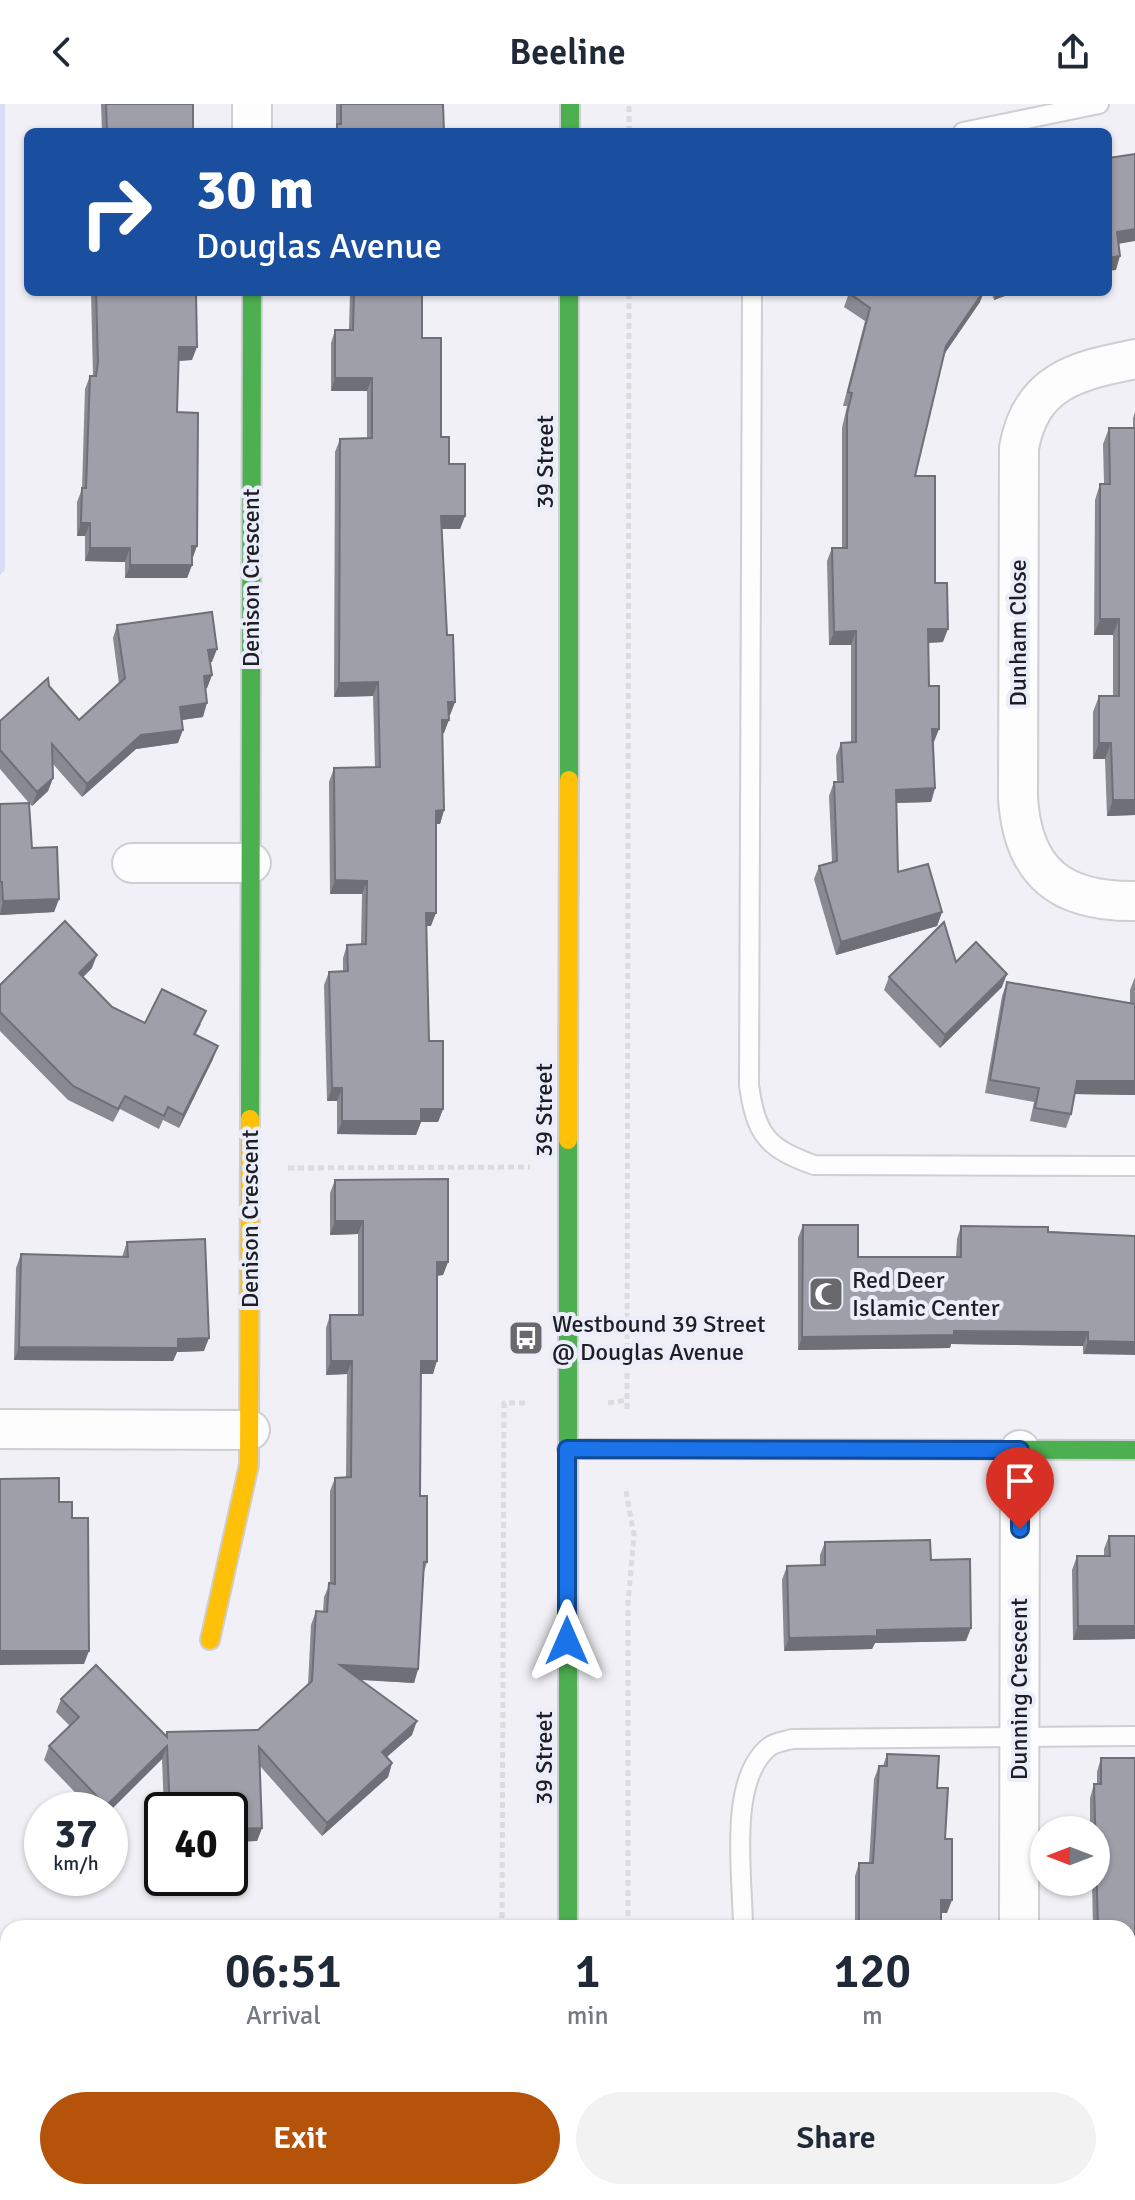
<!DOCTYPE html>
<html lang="en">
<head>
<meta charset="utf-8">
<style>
	:root { --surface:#fff; --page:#f2f2f3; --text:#1f2937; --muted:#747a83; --accent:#b45309 }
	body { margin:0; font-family:Signika,sans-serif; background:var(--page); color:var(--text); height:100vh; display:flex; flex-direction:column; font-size:30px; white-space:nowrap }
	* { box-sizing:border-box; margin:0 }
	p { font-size:26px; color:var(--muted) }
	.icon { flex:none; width:44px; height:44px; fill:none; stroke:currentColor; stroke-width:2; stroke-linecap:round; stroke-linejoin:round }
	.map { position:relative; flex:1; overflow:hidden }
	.details { position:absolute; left:0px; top:1816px; width:1136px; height:280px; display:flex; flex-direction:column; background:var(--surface); border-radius:24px 24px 0 0; box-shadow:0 2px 6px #0004 }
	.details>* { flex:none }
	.hud { position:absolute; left:24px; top:24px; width:1088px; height:168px; border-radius:12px; box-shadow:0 2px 6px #0004; background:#1a4fa0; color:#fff; overflow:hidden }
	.needle { width:52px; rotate:270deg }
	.fabs { position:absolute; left:1030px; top:1712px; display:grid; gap:16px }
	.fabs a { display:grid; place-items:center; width:80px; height:80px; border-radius:50%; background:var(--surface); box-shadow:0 2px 6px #0004; font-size:40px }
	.speed { position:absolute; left:24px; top:1688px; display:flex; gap:16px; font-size:40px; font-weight:700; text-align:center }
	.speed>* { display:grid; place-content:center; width:104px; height:104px; border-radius:50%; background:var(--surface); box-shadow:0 2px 6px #0004; line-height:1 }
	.speed small { font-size:20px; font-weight:400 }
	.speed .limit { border:4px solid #111; border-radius:12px; background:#fff; color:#111 }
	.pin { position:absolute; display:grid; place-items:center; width:68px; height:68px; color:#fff; margin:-82px -34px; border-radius:50% 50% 50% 0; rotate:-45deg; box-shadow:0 0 8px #0007 }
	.pin .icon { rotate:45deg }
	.me { position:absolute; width:88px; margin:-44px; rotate:0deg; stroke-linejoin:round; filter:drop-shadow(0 0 6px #0008) }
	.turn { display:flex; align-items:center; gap:28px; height:168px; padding:0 40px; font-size:36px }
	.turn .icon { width:104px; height:104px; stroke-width:2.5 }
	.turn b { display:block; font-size:56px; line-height:68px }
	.eta { display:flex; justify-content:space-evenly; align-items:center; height:136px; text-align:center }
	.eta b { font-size:48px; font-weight:600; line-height:56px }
	.cta { display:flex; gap:16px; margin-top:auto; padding:16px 40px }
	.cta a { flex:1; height:92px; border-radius:48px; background:var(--accent); color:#fff; font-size:32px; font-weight:600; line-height:92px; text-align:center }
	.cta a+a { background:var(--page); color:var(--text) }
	header { display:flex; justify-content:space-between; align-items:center; height:104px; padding:0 40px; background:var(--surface); font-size:36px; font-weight:600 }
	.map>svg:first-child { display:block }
	.green { fill:#dbddf7 }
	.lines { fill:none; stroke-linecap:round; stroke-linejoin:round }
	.lane-casing { stroke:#ceced3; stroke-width:22 }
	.street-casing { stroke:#ceced3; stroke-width:42 }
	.fast-casing { stroke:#ceced3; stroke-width:22 }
	.slow-casing { stroke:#ceced3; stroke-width:22 }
	.path { stroke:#dcdcde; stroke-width:5; stroke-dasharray:6 4; stroke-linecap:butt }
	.lane { stroke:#fdfdfe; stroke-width:18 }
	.street { stroke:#fdfdfe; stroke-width:38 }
	.fast { stroke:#4caf50; stroke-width:18 }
	.slow { stroke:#ffc107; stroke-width:18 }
	.wall { fill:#898992 }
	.shaded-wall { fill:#6f6f77 }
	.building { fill:#9f9faa; stroke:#6f6f77; stroke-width:2 }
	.route-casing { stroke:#114b97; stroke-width:20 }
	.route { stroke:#1a73e8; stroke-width:14 }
	.labels { text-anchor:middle; stroke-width:8; stroke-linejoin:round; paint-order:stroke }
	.street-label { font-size:24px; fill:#1e1e23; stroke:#ecedfa }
	.poi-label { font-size:24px; fill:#1e1e23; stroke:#ecedfa; text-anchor:start }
</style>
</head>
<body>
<header><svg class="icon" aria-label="back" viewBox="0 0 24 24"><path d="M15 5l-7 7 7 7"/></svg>Beeline<svg class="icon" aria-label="share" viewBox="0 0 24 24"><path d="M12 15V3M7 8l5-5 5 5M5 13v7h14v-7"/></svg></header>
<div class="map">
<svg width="1135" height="2096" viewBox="0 0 1135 2096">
	<rect width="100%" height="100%" fill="#f0f0f6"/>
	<polygon class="green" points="0,0 5,0 5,466 0,471"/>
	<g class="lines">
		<defs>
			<g id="lane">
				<polyline points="963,28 1099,0"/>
				<path d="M752,188l-3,793c7,50 18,63 65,80l321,1"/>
				<path d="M743,1824c0,-50 -16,-147 26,-181 6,-5 16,-6 23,-8l343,-3"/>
				<polyline points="746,2088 746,2096"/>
			</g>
			<g id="street">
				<polyline points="252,28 252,0"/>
				<path d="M1135,255c-59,12 -104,22 -116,89l-1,350c5,76 44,104 117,103"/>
				<polyline points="132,759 251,759"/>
				<polyline points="0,1325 250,1326"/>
				<polyline points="1019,1824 1020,1346"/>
				<polyline points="1019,2096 1019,2088"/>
			</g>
			<g id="fast">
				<polyline points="570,0 570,28"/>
				<polyline points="569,676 569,188"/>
				<polyline points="250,1015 252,188"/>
				<polyline points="567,1345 1135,1346"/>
				<polyline points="568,1824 568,1036"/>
			</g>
			<g id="slow">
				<polyline points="568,1036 569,676"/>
				<polyline points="210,1536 249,1361 250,1015"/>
				<polyline points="569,2088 569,2096"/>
			</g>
		</defs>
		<use href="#lane" class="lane-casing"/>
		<use href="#street" class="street-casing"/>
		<use href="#fast" class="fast-casing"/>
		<use href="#slow" class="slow-casing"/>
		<g class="path">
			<polyline points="629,28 629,0"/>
			<polyline points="288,1064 530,1063"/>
			<polyline points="608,1299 628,1296"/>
			<polyline points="627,1305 629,188"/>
			<polyline points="626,1387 634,1431 628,1499 628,1824"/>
			<polyline points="502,1824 504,1299 529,1299"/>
			<polyline points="493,2088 493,2096"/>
			<polyline points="516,2096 522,2088"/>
			<polyline points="628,2096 628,2088"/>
		</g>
		<use href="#lane" class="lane"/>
		<use href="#street" class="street"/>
		<use href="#fast" class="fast"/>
		<use href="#slow" class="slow"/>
	</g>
	<g class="wall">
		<polygon points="101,0 193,0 193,28 102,28"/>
		<polygon points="336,0 443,0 444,28 334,28 336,24"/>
		<polygon points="91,188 196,188 192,256 178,257 177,308 192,456 192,461 187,474 125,474 125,458 85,457 85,432 77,432 77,398 82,385 85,285 90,272 93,272"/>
		<polygon points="350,188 422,188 422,234 441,333 465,412 460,425 442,425 447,531 455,598 450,611 449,611 444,629 442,630 444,706 440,720 436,720 431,822 426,822 429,937 443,1005 438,1018 421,1018 416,1031 337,1030 337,997 327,997 324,881 329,868 343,868 343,854 347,841 361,840 362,790 330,790 329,678 334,664 375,663 373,592 334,593 335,348 340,335 367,334 367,287 331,287 331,239 335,226 349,226"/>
		<polygon points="991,188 1015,188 994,196"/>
		<polygon points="849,189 980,198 943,251 915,372 935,479 943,538 928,539 929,582 934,638 935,684 931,698 896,699 898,768 942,808 937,822 836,851 814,775 819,762 832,758 829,692 834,678 837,678 836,652 841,639 851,638 851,541 829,541 827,457 832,444 842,444 842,324 847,302 843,302 865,217 844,203"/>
		<polygon points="1135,308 1135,711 1107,712 1105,655 1093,655 1093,608 1099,592 1113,592 1113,531 1094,531 1095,396 1100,380 1104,380 1103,340 1109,324 1133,324 1133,314"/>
		<polygon points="117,521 212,558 210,558 212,571 207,584 205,585 203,613 181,616 178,639 136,645 82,693 53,660 53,674 48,687 32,702 29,699 32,744 59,795 54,808 0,811 0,700 29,699 0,665 0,617 49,582 79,616 119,580 113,534"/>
		<polygon points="956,858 1002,883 940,944 884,886 889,873"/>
		<polygon points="92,864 83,873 112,903 145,919 201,920 196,930 213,955 179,1024 163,1016 159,1025 120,1005 113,1018 68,996 0,927 0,881"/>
		<polygon points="1135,873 1135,991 1075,990 1071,1010 1066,1024 1030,1017 1034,998 985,989 1002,892 1007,878 1130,900 1130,886"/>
		<polygon points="335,1076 448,1158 443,1171 437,1172 433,1270 421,1270 420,1392 427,1458 424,1468 418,1565 414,1579 360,1576 412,1631 387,1653 392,1659 388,1673 322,1732 260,1662 262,1724 257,1737 230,1738 230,1706 164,1706 162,1655 110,1706 92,1706 44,1656 49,1642 70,1622 56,1608 61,1595 165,1631 167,1628 258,1626 308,1581 311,1521 316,1507 323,1508 324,1493 330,1479 330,1387 335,1374 346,1373 347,1270 326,1271 326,1224 330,1211 358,1211 358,1130 330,1131 330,1089"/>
		<polygon points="803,1121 858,1153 956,1153 957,1135 961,1122 1135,1132 1083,1250 1083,1242 951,1240 950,1244 798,1246 798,1134"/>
		<polygon points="127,1138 204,1247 177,1248 173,1257 14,1256 16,1164 21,1150 122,1153"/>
		<polygon points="1109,1432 1135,1432 1135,1535 1073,1536 1072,1466 1077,1452 1104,1452 1104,1445"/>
		<polygon points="825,1438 931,1456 966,1537 875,1539 872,1545 784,1547 782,1476 787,1462 820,1462 820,1451"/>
		<polygon points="887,1650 937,1684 945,1735 947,1809 941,1809 941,1824 855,1824 855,1772 859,1759 869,1759 874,1675 879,1662 883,1662"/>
		<polygon points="1101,1654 1135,1654 1135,2096 1099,2096 1099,2088 1128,2088 1128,1824 1093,1824 1092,1778 1096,1778 1096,1726 1090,1726 1090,1694 1094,1680 1097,1680 1097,1668"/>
		<polygon points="848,2088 919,2088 920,2096 848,2096"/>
	</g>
	<g class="shaded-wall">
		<polygon points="1135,125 1135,137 1112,141 1117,128"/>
		<polygon points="1120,152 1116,166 1108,167 1108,154"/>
		<polygon points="983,188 984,188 980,198 941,255 946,242"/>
		<polygon points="997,188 1015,188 994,196"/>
		<polygon points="179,243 197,243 192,256 174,257"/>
		<polygon points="335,274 372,274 367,287 331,287"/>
		<polygon points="441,412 465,412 460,425 437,425"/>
		<polygon points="81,419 90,419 85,432 77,432"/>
		<polygon points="192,442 197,442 192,456"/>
		<polygon points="90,444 130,444 125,458 85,457"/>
		<polygon points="130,461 192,461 187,474 125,474"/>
		<polygon points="1100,515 1119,515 1113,531 1094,531"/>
		<polygon points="928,525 948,525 943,538 923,539"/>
		<polygon points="856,527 851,541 829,541 834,528"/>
		<polygon points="217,545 212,558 203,559 208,546"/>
		<polygon points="212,571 207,584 199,586 204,572"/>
		<polygon points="378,578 373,592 334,593 339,579"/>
		<polygon points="448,598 455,598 450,611 443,611"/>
		<polygon points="207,599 203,613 175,617 180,603"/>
		<polygon points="442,616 449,616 444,629 437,630"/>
		<polygon points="932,625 939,625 934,638 928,638"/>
		<polygon points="183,626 178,639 136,645 82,693 87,680 141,631"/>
		<polygon points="1099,639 1111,639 1105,655 1093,655"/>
		<polygon points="53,674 48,687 32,702 37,688"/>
		<polygon points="935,684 931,698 891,699 896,686"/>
		<polygon points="1113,696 1135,696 1135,711 1107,712"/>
		<polygon points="444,706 440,720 432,720 436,707"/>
		<polygon points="335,776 367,777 362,790 330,790"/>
		<polygon points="59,795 54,808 0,811 3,797"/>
		<polygon points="942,808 937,822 836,851 841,838"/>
		<polygon points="426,809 436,809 431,822 421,822"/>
		<polygon points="97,851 92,864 74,882 79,869"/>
		<polygon points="1007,870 1002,883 940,944 945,931"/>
		<polygon points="218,942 213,955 179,1024 183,1011"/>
		<polygon points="1077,977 1135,977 1135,991 1072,990"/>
		<polygon points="332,984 342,984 337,997 327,997"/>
		<polygon points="421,1005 443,1005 438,1018 421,1018 416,1031 337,1030 342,1017"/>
		<polygon points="335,1117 363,1117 358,1130 330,1131"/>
		<polygon points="437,1158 448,1158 443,1171 432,1172"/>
		<polygon points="954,1227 1088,1228 1083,1242 951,1240 950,1244 798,1246 802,1233"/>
		<polygon points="209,1234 204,1247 177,1248 173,1257 14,1256 19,1243"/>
		<polygon points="1088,1237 1135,1238 1135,1251 1083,1250"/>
		<polygon points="331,1257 352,1257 347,1270 326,1271"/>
		<polygon points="421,1257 437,1257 433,1270 416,1270"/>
		<polygon points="1078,1522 1135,1522 1135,1535 1073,1536"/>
		<polygon points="971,1524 966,1537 875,1539 872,1545 784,1547 789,1534 877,1526"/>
		<polygon points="0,1547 89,1547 84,1560 0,1561"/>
		<polygon points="340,1561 418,1565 414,1579 335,1574"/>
		<polygon points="417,1617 412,1631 377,1661 382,1648"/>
		<polygon points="167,1642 162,1655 110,1707 110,1706 105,1706 106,1702"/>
		<polygon points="392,1659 388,1673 322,1732 327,1719"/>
		<polygon points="262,1724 257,1737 230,1738 230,1725"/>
		<polygon points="941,1796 952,1796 947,1809 936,1809"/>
	</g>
	<g class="building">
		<polygon points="106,0 193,0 193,28 107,28"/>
		<polygon points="341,0 443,0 444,28 337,28 337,20 341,20"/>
		<polygon points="1135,50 1135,125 1117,128 1120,152 1108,154 1108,54"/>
		<polygon points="96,188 196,188 197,243 179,243 177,308 198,309 197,442 192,442 192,461 130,461 130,444 90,444 90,419 81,419 82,384 86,384 90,272 96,272 98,258"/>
		<polygon points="354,188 422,188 422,234 441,234 441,333 449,333 449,360 465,360 465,412 441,412 447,531 453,531 455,598 448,598 449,616 442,616 444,706 436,707 436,809 426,809 429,937 443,937 443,1005 421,1005 421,1017 342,1017 342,984 332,984 329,868 348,867 347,841 366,840 367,777 335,776 334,664 380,663 378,578 339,579 340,335 372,334 372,274 335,274 335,226 353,226"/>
		<polygon points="850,188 983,188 946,242 915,372 935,372 935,479 947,479 948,525 928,525 929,582 939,582 939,625 932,625 935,684 896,686 898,768 928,760 942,808 841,838 819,762 837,757 834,678 843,678 841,639 856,638 856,527 834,528 832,444 847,444 847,310 852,289 848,288 870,204 849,189"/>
		<polygon points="1109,324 1135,324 1135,696 1113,696 1111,639 1099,639 1099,592 1119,592 1119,515 1100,515 1100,380 1110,380"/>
		<polygon points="212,508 217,545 208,546 212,571 204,572 207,599 180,603 183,626 141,631 87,680 52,640 53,674 37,688 0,646 0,617 48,574 49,582 79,616 125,574 117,521"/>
		<polygon points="29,699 32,744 57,743 59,795 3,797 2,778 0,778 0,700"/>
		<polygon points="65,817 97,851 79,869 112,903 145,919 162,885 206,907 194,930 218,942 183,1011 168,1003 164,1012 125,992 118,1005 73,982 0,908 0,881"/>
		<polygon points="944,818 956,858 976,838 1007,870 945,931 889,873"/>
		<polygon points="1007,878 1135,900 1135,977 1077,977 1071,1010 1035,1004 1039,984 990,976"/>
		<polygon points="448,1075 448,1158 437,1158 437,1257 421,1257 420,1392 427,1392 427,1458 424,1458 418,1565 340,1561 417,1617 382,1648 392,1659 327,1719 259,1643 262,1724 230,1725 230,1706 170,1706 167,1642 106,1702 49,1642 79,1613 61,1595 96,1561 167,1633 167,1628 258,1626 312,1577 316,1507 327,1508 329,1479 335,1480 335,1374 351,1373 352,1257 331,1257 330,1211 363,1211 363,1117 335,1117 335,1076"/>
		<polygon points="803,1121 858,1121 858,1153 961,1153 961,1122 1048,1123 1048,1128 1135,1132 1135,1238 1088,1237 1088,1228 954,1227 954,1231 802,1233"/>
		<polygon points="205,1135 209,1234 178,1235 178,1244 19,1243 21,1150 128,1153 127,1138"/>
		<polygon points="59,1374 59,1398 72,1398 72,1414 88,1414 89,1547 0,1547 0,1375"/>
		<polygon points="1109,1432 1135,1432 1135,1522 1078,1522 1077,1452 1110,1452"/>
		<polygon points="930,1436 931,1456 970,1455 971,1524 877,1526 877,1532 789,1534 787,1462 825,1461 825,1438"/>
		<polygon points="887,1650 939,1652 937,1684 948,1684 945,1735 952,1735 952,1796 941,1796 941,1824 859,1824 859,1759 873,1759 879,1662 887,1662"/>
		<polygon points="1101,1654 1135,1654 1135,2096 1104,2096 1104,2088 1128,2088 1128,1824 1098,1824 1094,1680 1101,1680"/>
		<polygon points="853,2088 919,2088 920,2096 854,2096"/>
	</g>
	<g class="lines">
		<defs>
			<polyline id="route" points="567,1537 567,1345 1020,1346 1020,1425"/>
		</defs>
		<use href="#route" class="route-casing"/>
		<use href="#route" class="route"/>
	</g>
	<defs>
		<symbol id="mosque-square" viewBox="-11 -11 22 22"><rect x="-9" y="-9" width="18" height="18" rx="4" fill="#68686d" stroke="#ecedfa"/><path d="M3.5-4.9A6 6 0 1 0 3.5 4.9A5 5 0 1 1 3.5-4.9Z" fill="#fff"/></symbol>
		<symbol id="bus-square" viewBox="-11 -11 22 22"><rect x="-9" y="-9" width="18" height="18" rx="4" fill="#68686d" stroke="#ecedfa"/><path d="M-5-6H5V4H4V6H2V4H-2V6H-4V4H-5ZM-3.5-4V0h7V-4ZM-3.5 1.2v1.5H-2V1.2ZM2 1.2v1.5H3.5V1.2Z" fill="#fff"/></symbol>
	</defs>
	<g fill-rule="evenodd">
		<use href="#mosque-square" x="806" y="1170" width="40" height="40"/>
		<use href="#bus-square" x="506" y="1214" width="40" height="40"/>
	</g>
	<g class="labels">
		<g class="street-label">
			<text transform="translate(545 358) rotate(-90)" y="8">39 Street</text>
			<text transform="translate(251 474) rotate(-90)" y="8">Denison Crescent</text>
			<text transform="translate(1018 529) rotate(-90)" y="8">Dunham Close</text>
			<text transform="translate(544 1006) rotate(-90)" y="8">39 Street</text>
			<text transform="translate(250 1115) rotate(-90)" y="8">Denison Crescent</text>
			<text transform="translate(1019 1585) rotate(-90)" y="8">Dunning Crescent</text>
			<text transform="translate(544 1654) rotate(-90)" y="8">39 Street</text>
		</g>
		<g class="poi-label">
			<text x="852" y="1184">Red Deer<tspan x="852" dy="28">Islamic Center</tspan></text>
			<text x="552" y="1228">Westbound 39 Street<tspan x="552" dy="28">@ Douglas Avenue</tspan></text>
		</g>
	</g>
</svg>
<div class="fabs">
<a><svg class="needle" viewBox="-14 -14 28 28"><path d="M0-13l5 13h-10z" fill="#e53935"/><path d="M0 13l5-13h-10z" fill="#747a83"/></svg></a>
</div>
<div class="speed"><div>37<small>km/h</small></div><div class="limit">40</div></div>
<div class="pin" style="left:1020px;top:1425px;background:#d93025"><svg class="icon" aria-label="arrive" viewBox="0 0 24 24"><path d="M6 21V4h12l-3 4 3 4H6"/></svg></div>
<svg class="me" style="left:567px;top:1537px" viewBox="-20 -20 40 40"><path d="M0-17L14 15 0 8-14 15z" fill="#1a73e8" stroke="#fff" stroke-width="4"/></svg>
<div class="hud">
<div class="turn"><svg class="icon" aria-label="right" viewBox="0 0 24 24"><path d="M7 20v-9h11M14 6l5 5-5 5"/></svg><div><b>30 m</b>Douglas Avenue</div></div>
</div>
<section class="details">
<div class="eta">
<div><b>06:51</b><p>Arrival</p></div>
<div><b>1</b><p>min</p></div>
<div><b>120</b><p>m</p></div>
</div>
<div class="cta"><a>Exit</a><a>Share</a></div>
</section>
</div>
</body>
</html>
